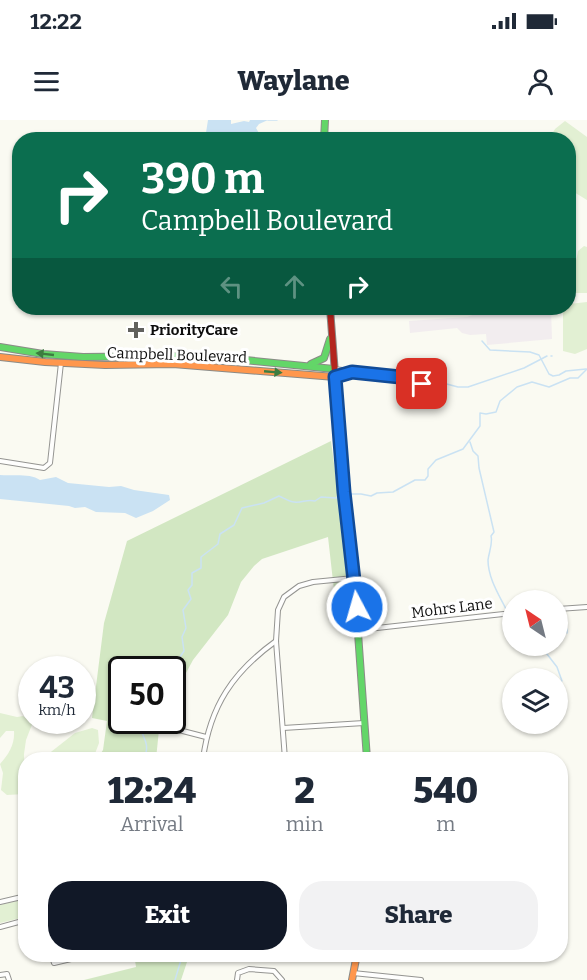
<!DOCTYPE html>
<html lang="en">
<head>
<meta charset="utf-8">
<style>
	:root { --surface:#fff; --page:#f2f2f3; --text:#1f2937; --muted:#747a83; --accent:#111827 }
	body { margin:0; font-family:Bitter,serif; background:var(--page); color:var(--text); height:100vh; display:flex; flex-direction:column; font-size:22px; white-space:nowrap }
	* { box-sizing:border-box; margin:0 }
	p { font-size:20px; color:var(--muted) }
	.icon { flex:none; width:33px; height:33px; fill:none; stroke:currentColor; stroke-width:2; stroke-linecap:round; stroke-linejoin:round }
	.map { position:relative; flex:1; overflow:hidden }
	.drawer { position:absolute; left:18px; top:632px; width:550px; height:210px; display:flex; flex-direction:column; background:var(--surface); border-radius:24px; box-shadow:0 2px 4px #0004 }
	.drawer>* { flex:none }
	.banner { position:absolute; left:12px; top:12px; width:564px; height:183px; border-radius:24px; box-shadow:0 2px 4px #0004; background:#0b6e4f; color:#fff; overflow:hidden }
	.needle { width:39px; rotate:325deg }
	.controls { position:absolute; left:502px; top:470px; display:grid; gap:12px }
	.controls a { display:grid; place-items:center; width:66px; height:66px; border-radius:50%; background:var(--surface); box-shadow:0 2px 4px #0004; font-size:30px }
	.speed { position:absolute; left:18px; top:536px; display:flex; gap:12px; font-size:30px; font-weight:700; text-align:center }
	.speed>* { display:grid; place-content:center; width:78px; height:78px; border-radius:50%; background:var(--surface); box-shadow:0 2px 4px #0004; line-height:1 }
	.speed small { font-size:15px; font-weight:400 }
	.speed .limit { border:3px solid #111; border-radius:9px; background:#fff; color:#111 }
	.pin { position:absolute; display:grid; place-items:center; width:51px; height:51px; color:#fff; margin:-26px; border-radius:12px; box-shadow:0 3px 9px #0006 }
	.me { position:absolute; width:66px; margin:-33px; rotate:354deg; stroke-linejoin:round; filter:drop-shadow(0 0 4px #0008) }
	.turn { display:flex; align-items:center; gap:21px; height:126px; padding:0 30px; font-size:27px }
	.turn .icon { width:78px; height:78px; stroke-width:2.5 }
	.turn b { display:block; font-size:42px; line-height:51px }
	.lanes { display:flex; align-items:center; height:57px; padding:0 30px; background:#0003; justify-content:center; gap:30px; direction:ltr }
	.lanes .off { opacity:.35 }
	.eta { display:flex; justify-content:space-evenly; align-items:center; height:102px; text-align:center }
	.eta b { font-size:36px; font-weight:800; line-height:42px }
	.primary-button { display:flex; gap:12px; margin-top:auto; padding:12px 30px }
	.primary-button a { flex:1; height:69px; border-radius:24px; background:var(--accent); color:#fff; font-size:24px; font-weight:800; line-height:69px; text-align:center }
	.primary-button a+a { background:var(--page); color:var(--text) }
	.status { display:flex; justify-content:space-between; align-items:center; height:42px; padding:0 30px; background:var(--surface); direction:ltr }
	.status svg { height:16px; fill:currentColor }
	header { display:flex; justify-content:space-between; align-items:center; height:78px; padding:0 30px; background:var(--surface); font-size:27px; font-weight:800 }
	.map>svg:first-child { display:block }
	.industrial { fill:#f2edef }
	.green { fill:#e2f0d3 }
	.forest { fill:#d2e7c2 }
	.water { fill:#cae2f3 }
	.lines { fill:none; stroke-linecap:round; stroke-linejoin:round }
	.stream { stroke:#cae2f3; stroke-width:1.5 }
	.street-casing { stroke:#949491; stroke-width:6 }
	.fast-casing { stroke:#8b8b87; stroke-width:8 }
	.slow-casing { stroke:#8b8b87; stroke-width:8 }
	.jam-casing { stroke:#8b8b87; stroke-width:8 }
	.street { stroke:#fefefd; stroke-width:4 }
	.fast { stroke:#63d668; stroke-width:6 }
	.slow { stroke:#ff974d; stroke-width:6 }
	.jam { stroke:#b3261e; stroke-width:6 }
	.oneway { fill:#3d7c40 }
	.route-casing { stroke:#114b97; stroke-width:15 }
	.route { stroke:#1a73e8; stroke-width:10 }
	.poi-dot { fill:#61615e; stroke:#fff; stroke-width:2 }
	.labels { text-anchor:middle; stroke-width:6; stroke-linejoin:round; paint-order:stroke }
	.poi-label { font-size:15px; font-weight:bold; fill:#0e0e0e; stroke:#fff; text-anchor:start }
	.street-label { font-size:15px; fill:#0e0e0e; stroke:#fff }
</style>
</head>
<body>
<div class="status"><b>12:22</b><svg viewBox="0 0 49 12"><path d="M0 12V9h3v3zM5 12V6h3v6zM10 12V3h3v9zM15 12V0h3v12zM26 1h20v11H26zM47 4h2v5h-2z"/></svg></div>
<header><svg class="icon" aria-label="menu" viewBox="0 0 24 24"><path d="M4 6h16M4 12h16M4 18h16"/></svg>Waylane<svg class="icon" aria-label="person" viewBox="0 0 24 24"><circle cx="12" cy="8" r="4"/><path d="M4 21q1-7 8-7t8 7"/></svg></header>
<div class="map">
<svg width="587" height="860" viewBox="0 0 587 860">
	<rect width="100%" height="100%" fill="#fafaf2"/>
	<polygon class="industrial" points="475,188 551,188 552,219 487,225 486,214 470,215 462,213 457,208 410,213 409,201 467,197 475,194"/>
	<g class="green">
		<polygon points="565,1 587,17 587,80 569,69 568,20 549,19 555,9"/>
		<path d="M584,126l3,1v46h-18c-1,-16 7,-27 9,-42z"/>
		<polygon points="587,182 587,229 575,234 563,231 563,191 565,188 568,188 569,184"/>
		<path d="M0,593l17,4 6,-1 10,6 -7,18 -2,14 1,40 -18,1 -6,-5 2,-17 -3,-9c9,-10 15,-20 14,-33h-8l-6,7z"/>
		<polygon points="92,608 98,610 99,623 93,639 42,639 75,613"/>
		<polygon points="25,779 25,797 0,803 0,785"/>
	</g>
	<g class="forest">
		<polygon points="331,321 351,472 334,470 328,417 262,439 254,446 241,462 228,495 193,540 173,577 172,549 122,549 122,600 160,600 156,639 97,639 103,630 107,601 92,598 104,503 127,421"/>
		<polygon points="134,834 188,834 187,842 181,860 84,860 136,847"/>
	</g>
	<g class="water">
		<polygon points="208,0 231,0 231,4 244,1 249,2 250,0 268,0 259,4 256,8 260,15 277,13 275,19 205,19"/>
		<path d="M0,355c13,1 31,-2 40,5l16,-3 12,6 41,4 12,-1 13,4 35,5 1,5 -17,11 -17,7 -11,-5 -29,-1 -11,-5 -10,1 -6,-2 -69,-7z"/>
	</g>
	<g class="lines">
		<g class="stream">
			<polyline points="268,0 277,0"/>
			<polyline points="482,221 490,230 530,232 539,235 549,254 553,256 559,255 566,251 586,249"/>
			<polyline points="551,236 552,236"/>
			<polyline points="431,269 434,264 443,263 458,267 468,267 524,248 547,236"/>
			<path d="M470,322l3,9 5,5 1,12 15,64 -3,4c2,7 -2,16 -3,24 0,18 11,35 19,51"/>
			<polyline points="348,374 361,374 371,376 377,373 393,372 415,360 425,360 428,356 428,349 436,340 463,329 480,306 480,293 486,294 496,292 500,281 517,267 532,262 549,267 570,258 578,258 587,249"/>
			<polyline points="567,509 567,513"/>
			<polyline points="540,525 557,547 562,561"/>
			<path d="M167,549l11,-9 6,-9 -2,-14 4,-9 -3,-18 8,-11 -3,-9 4,-5v-12l9,-5v-11l17,-13 2,-10 14,-9 8,-17 22,-5 15,-7c5,2 10,6 15,6 8,1 13,-3 21,-1l6,-4 15,1 5,-3"/>
			<path d="M140,600c-1,17 12,20 4,39"/>
			<polyline points="121,613 128,600"/>
			<polyline points="175,860 181,840 179,834"/>
		</g>
		<defs>
			<g id="street">
				<polyline points="334,249 400,257 429,266"/>
				<polyline points="336,257 351,252"/>
				<polyline points="0,341 44,348 50,343 61,243"/>
				<polyline points="558,489 587,487"/>
				<polyline points="359,510 513,493"/>
				<polyline points="283,608 364,603"/>
				<polyline points="175,609 206,617"/>
				<path d="M203,639c7,-53 30,-87 73,-118"/>
				<polyline points="285,639 276,521 278,490 284,477 299,466 313,462 354,458"/>
				<polyline points="0,782 26,776"/>
				<polyline points="0,807 26,800"/>
				<polyline points="51,834 54,843 92,834"/>
				<polyline points="353,853 421,860"/>
				<polyline points="0,855 7,854 9,860"/>
				<polyline points="237,860 238,853 249,849 274,851 282,860"/>
			</g>
			<g id="fast">
				<polyline points="324,20 325,0"/>
				<polyline points="0,227 43,234 83,237 173,236 225,238 334,249"/>
				<polyline points="311,244 324,238 330,219"/>
				<polyline points="354,457 367,639"/>
			</g>
			<g id="slow">
				<polyline points="0,237 45,242 105,245 173,244 335,257"/>
				<polyline points="352,860 357,834"/>
			</g>
			<polyline id="jam" points="330,188 344,372 354,457"/>
		</defs>
		<use href="#street" class="street-casing"/>
		<use href="#fast" class="fast-casing"/>
		<use href="#slow" class="slow-casing"/>
		<use href="#jam" class="jam-casing"/>
		<use href="#street" class="street"/>
		<use href="#fast" class="fast"/>
		<use href="#slow" class="slow"/>
		<use href="#jam" class="jam"/>
	</g>
	<defs><path id="oneway-solid" d="M-6-.8H1V-3.2L6.5 0L1 3.2V.8H-6Z" transform="scale(1.5)"/></defs>
	<g class="oneway">
		<use href="#oneway-solid" transform="translate(45 234) rotate(-174)"/>
		<use href="#oneway-solid" transform="translate(273 252) rotate(5)"/>
	</g>
	<g class="lines">
		<defs>
			<polyline id="route" points="357,487 344,372 335,257 352,252 400,257 422,264"/>
		</defs>
		<use href="#route" class="route-casing"/>
		<use href="#route" class="route"/>
	</g>
	<path class="poi-dot" d="M133 201h6v6h6v6h-6v6h-6v-6h-6v-6h6z"/>
	<g class="labels">
		<g class="poi-label">
			<text x="150" y="215">PriorityCare</text>
		</g>
		<g class="street-label">
			<text transform="translate(177 235) rotate(2)" y="5">Campbell Boulevard</text>
			<text transform="translate(452 488) rotate(-7)" y="5">Mohrs Lane</text>
		</g>
	</g>
</svg>
<div class="controls">
<a><svg class="needle" viewBox="-14 -14 28 28"><path d="M0-13l5 13h-10z" fill="#e53935"/><path d="M0 13l5-13h-10z" fill="#747a83"/></svg></a>
<a><svg class="icon" aria-label="layers" viewBox="0 0 24 24"><path d="M12 4l9 5-9 5-9-5zM3 14l9 5 9-5"/></svg></a>
</div>
<div class="speed"><div>43<small>km/h</small></div><div class="limit">50</div></div>
<div class="pin" style="left:422px;top:264px;background:#d93025"><svg class="icon" aria-label="arrive" viewBox="0 0 24 24"><path d="M6 21V4h12l-3 4 3 4H6"/></svg></div>
<svg class="me" style="left:357px;top:487px" viewBox="-20 -20 40 40"><circle r="17" fill="#1a73e8" stroke="#fff" stroke-width="3"/><path d="M0-11L8 9 0 5-8 9z" fill="#fff"/></svg>
<div class="banner">
<div class="turn"><svg class="icon" aria-label="right" viewBox="0 0 24 24"><path d="M7 20v-9h11M14 6l5 5-5 5"/></svg><div><b>390 m</b>Campbell Boulevard</div></div>
<div class="lanes"><svg class="icon off" aria-label="left" viewBox="0 0 24 24"><path d="M17 20v-9H6M10 6l-5 5 5 5"/></svg><svg class="icon off" aria-label="ahead" viewBox="0 0 24 24"><path d="M12 20V5M6 11l6-6 6 6"/></svg><svg class="icon" aria-label="right" viewBox="0 0 24 24"><path d="M7 20v-9h11M14 6l5 5-5 5"/></svg></div>
</div>
<section class="drawer">
<div class="eta">
<div><b>12:24</b><p>Arrival</p></div>
<div><b>2</b><p>min</p></div>
<div><b>540</b><p>m</p></div>
</div>
<div class="primary-button"><a>Exit</a><a>Share</a></div>
</section>
</div>
</body>
</html>
